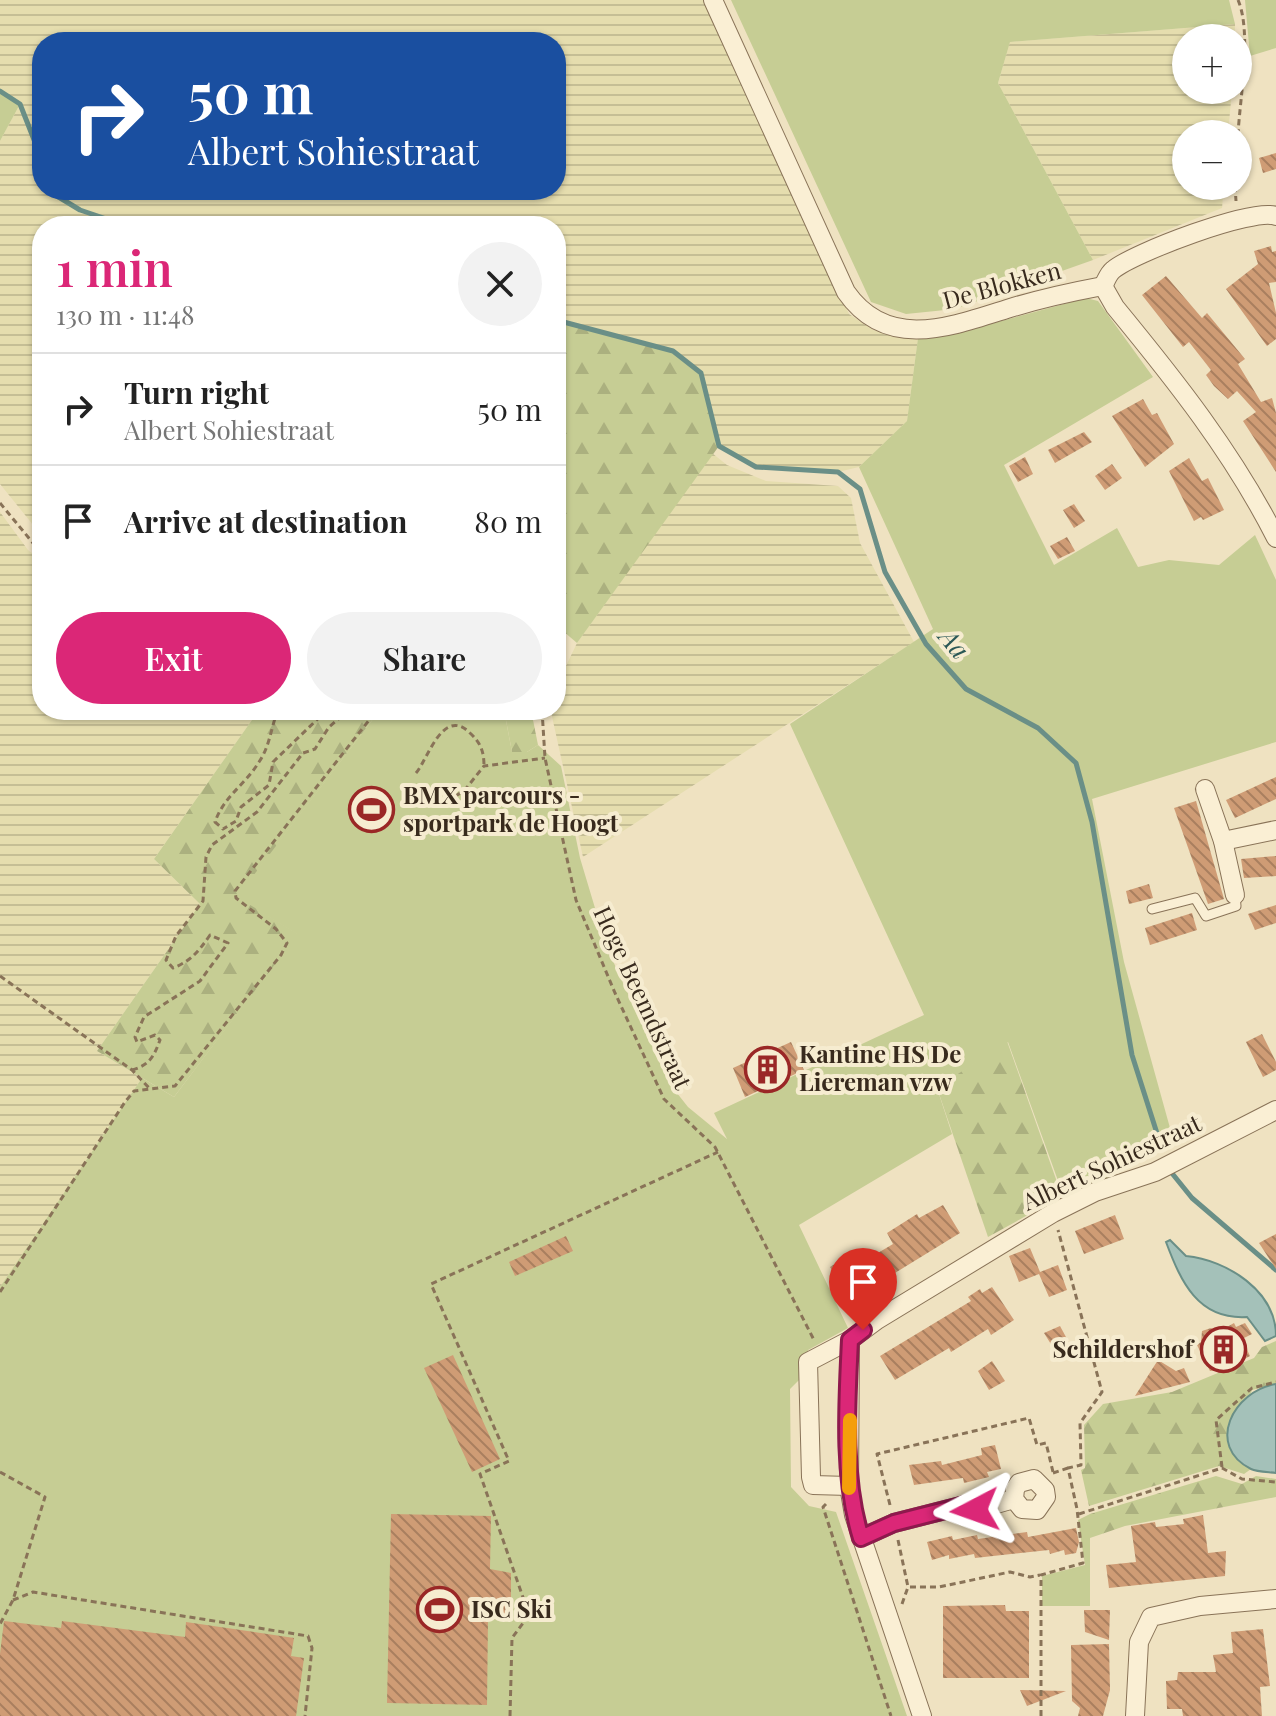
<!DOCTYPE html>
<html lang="en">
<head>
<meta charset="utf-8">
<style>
	:root { --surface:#fff; --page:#f2f2f2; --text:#222; --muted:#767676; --line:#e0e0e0; --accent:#db2777 }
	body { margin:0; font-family:"Playfair Display",serif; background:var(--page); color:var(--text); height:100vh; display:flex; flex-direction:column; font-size:30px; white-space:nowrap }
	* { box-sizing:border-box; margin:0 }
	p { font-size:26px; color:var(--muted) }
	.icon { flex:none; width:44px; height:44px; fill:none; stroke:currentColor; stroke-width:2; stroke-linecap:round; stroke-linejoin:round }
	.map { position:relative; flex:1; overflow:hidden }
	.side { position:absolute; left:32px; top:216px; width:534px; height:504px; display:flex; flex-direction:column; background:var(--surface); border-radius:32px; box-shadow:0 2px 6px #0004 }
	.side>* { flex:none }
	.top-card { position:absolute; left:32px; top:32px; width:534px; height:168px; border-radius:32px; box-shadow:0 2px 6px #0004; background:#1a4fa0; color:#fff; overflow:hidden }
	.buttons { position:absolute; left:1172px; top:24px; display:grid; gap:16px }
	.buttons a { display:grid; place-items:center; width:80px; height:80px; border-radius:50%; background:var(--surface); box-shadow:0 2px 6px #0004; font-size:40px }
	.pin { position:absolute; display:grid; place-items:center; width:68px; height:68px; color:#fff; margin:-82px -34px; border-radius:50% 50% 50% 0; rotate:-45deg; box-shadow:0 0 8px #0007 }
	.pin .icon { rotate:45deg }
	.me { position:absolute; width:88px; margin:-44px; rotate:266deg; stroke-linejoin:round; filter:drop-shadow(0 0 6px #0008) }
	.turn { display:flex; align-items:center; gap:28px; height:168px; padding:0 24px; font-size:36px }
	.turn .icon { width:104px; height:104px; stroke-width:2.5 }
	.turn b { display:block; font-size:56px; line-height:68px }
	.round { display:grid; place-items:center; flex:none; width:84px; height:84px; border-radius:42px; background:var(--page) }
	.head { display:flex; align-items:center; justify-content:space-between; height:136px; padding:0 24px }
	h1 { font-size:48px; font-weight:600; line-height:60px; color:var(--accent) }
	.primary-button { display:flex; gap:16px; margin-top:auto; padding:16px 24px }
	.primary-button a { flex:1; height:92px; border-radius:48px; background:var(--accent); color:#fff; font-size:32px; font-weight:600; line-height:92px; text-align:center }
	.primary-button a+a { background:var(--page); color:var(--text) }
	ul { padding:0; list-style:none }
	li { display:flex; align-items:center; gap:24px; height:112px; padding:0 24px; border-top:2px solid var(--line) }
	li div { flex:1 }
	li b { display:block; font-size:30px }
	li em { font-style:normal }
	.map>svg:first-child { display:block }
	.farmland { fill:url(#farmland-rules); fill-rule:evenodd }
	.grass { fill:#c6cd94 }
	.forest { fill:url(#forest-firs) }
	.water { fill:#a4c1b9; stroke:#6a8f87; stroke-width:2 }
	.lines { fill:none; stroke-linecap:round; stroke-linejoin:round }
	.stream { stroke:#6a8f87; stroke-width:5 }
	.building { fill:url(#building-back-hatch) }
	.lane-casing { stroke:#897358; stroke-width:11 }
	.street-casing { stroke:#897358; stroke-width:20 }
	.path { stroke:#897358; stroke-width:3; stroke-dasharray:6 4; stroke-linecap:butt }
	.lane { stroke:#faefd4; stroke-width:9 }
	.street { stroke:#faefd4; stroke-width:18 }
	.route-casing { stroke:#8e194d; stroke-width:20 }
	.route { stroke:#db2777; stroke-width:14 }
	.slow { stroke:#f59e0b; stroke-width:14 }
	.labels { text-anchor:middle; stroke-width:8; stroke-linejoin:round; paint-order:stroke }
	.street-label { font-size:24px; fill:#382a1d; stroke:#f6ecd0 }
	.poi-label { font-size:24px; font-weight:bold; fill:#382a1d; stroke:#f6ecd0; text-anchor:start }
	.water-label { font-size:26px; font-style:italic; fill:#2b5856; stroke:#f6ecd0 }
</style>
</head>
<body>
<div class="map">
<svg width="1276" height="1716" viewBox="0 0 1276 1716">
	<defs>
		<pattern id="farmland-rules" width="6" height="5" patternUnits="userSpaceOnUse" patternTransform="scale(2)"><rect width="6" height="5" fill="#e5ddae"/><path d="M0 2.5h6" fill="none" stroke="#c5be95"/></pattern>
		<pattern id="forest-firs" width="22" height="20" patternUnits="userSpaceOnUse" patternTransform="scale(2)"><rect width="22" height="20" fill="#c6cd94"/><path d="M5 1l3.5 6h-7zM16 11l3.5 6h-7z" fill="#abb07f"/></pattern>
		<pattern id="building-back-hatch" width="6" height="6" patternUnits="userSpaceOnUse" patternTransform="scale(2)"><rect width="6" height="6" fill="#cf9c75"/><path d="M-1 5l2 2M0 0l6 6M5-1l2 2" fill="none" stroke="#a97f5f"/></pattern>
	</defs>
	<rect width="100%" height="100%" fill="#efe2c1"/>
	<g class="farmland">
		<path d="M0,0h706l143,314 24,16 45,8 -11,83 -48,46 -21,5 -82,-5 -37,-21 -18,-73 -28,-22 -117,-31v-94h-514v310l-42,-52v-343l20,-37 -20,-13zM42,42h514v148h-514z"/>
		<polygon points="1235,24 1235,38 1186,38 1186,90 1232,90 1228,134 1186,134 1186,186 1224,186 1222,208 1093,260 998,83 1010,42"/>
		<polygon points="712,453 727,465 766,481 838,486 851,498 860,543 914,642 583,857 551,712 556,710 565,668 577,643"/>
		<polygon points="0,512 28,550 42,561 42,710 259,710 154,859 200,904 97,1051 142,1078 0,1287"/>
	</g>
	<g class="grass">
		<polygon points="731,0 1229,0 1235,24 1010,42 998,83 1093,260 955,309 906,314 871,302"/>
		<polygon points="1245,0 1276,0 1276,48 1250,56"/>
		<polygon points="0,91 20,104 0,141"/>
		<polygon points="1086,298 1098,301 1153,377 1004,465 1054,565 1117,528 1138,567 1169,560 1219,565 1255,535 1276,580 1276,742 1092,799 1124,962 1175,1146 1162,1149 1065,1200 1008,1042 937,1088 952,1134 799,1225 848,1328 808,1350 802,1377 790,1389 791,1487 809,1506 836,1512 907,1716 0,1716 0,1287 142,1078 174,1097 297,934 236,897 380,710 504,710 512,752 527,752 538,745 561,766 580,858 607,948 669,1083 688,1107 727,1139 714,1113 924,1015 790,724 933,629 859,467 907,421 918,338 990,324"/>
		<polygon points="1090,1514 1090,1606 1042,1606 1042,1576 1085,1565 1078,1520"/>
	</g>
	<g class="forest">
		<polygon points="556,320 673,351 701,373 719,446 577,643 556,625"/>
		<polygon points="259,710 380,710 237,897 298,934 174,1097 97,1051 200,904 154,859"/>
		<polygon points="504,710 531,710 538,745 527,752 512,752"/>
		<polygon points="1007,1041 1062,1196 988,1237 937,1088"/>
		<polygon points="1276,1341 1276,1384 1252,1390 1231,1448 1251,1469 1244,1474 1219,1466 1089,1506 1081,1470 1085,1468 1084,1425 1103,1404 1172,1392 1254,1358 1262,1347"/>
		<polygon points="1216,1476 1242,1484 1256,1476 1276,1479 1276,1497 1125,1526 1090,1538 1090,1514"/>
	</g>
	<g class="water">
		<path d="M1170,1240l16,16c41,4 90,35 90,80l-11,5 -18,-24c-49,3 -66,-35 -81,-75z"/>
		<path d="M1276,1384v89c-7,-1 -19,-1 -25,-4 -46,-23 -18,-78 25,-85z"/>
	</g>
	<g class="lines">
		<g class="stream">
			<polyline points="0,91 20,104 42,160"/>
			<polyline points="47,190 80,210 127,226"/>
			<polyline points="556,320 673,351 701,373 719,446 756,467 838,472 860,489 885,572 926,644 966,689 1038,728 1076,763 1092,822 1132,1055 1162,1149"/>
			<polyline points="1171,1172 1192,1198 1276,1270"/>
		</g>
	</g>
	<g class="building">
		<polygon points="1276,153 1276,169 1263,173 1259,158"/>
		<polygon points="1271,246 1272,252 1276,251 1276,282 1269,283 1276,313 1276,339 1267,346 1226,289 1258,264 1254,251"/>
		<polygon points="1166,276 1202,318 1207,313 1245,359 1238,364 1261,402 1272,398 1276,413 1276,472 1243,421 1256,412 1237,391 1228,399 1214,386 1206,375 1211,370 1189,342 1183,347 1142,295"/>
		<polygon points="1143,399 1152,415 1157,413 1174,444 1145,467 1112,416"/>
		<polygon points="1084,432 1092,442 1055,463 1048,450"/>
		<polygon points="1025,457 1033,474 1018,482 1009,466"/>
		<polygon points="1189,458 1202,481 1208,478 1224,510 1203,520 1201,517 1194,521 1169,471"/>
		<polygon points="1112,464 1122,478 1105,490 1095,476"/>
		<polygon points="1074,504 1085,521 1074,528 1063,510"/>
		<polygon points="1067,537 1075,551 1058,559 1050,546"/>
		<polygon points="1276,777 1276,799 1235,818 1226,800"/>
		<polygon points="1196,801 1224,899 1208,904 1174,808"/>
		<polygon points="1276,856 1276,876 1244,878 1241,859"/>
		<polygon points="1149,884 1153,898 1129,904 1126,891"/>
		<polygon points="1276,905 1276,923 1255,930 1248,914"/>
		<polygon points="1192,913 1197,930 1150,945 1145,928"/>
		<polygon points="1262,1034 1276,1062 1276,1070 1263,1077 1246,1042"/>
		<polygon points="791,1042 804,1070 745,1097 733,1068"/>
		<polygon points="943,1205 960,1233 851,1300 830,1267 843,1259 847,1266 858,1259 861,1263 893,1244 887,1233 917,1214 919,1218"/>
		<polygon points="1115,1215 1124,1239 1084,1254 1075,1231"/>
		<polygon points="1276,1234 1276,1269 1259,1243"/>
		<polygon points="566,1236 573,1251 515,1276 509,1262"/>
		<polygon points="1030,1248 1040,1272 1058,1265 1067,1290 1049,1297 1039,1274 1019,1282 1009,1256"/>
		<polygon points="992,1287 1014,1320 991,1335 988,1329 951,1352 949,1348 895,1380 880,1356 971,1301 968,1297 980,1289 982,1293"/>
		<polygon points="1234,1323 1236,1327 1245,1323 1252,1334 1242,1339 1250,1356 1224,1370 1210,1371 1197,1345 1201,1342 1202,1331 1211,1328 1220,1331"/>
		<polygon points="1060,1326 1073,1350 1059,1357 1044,1333"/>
		<polygon points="453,1355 500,1459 472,1472 424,1368"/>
		<polygon points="1158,1360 1176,1371 1184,1368 1190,1382 1135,1396"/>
		<polygon points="992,1361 1005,1381 989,1390 978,1371"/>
		<polygon points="995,1445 1001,1469 987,1472 989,1477 964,1483 963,1478 914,1485 909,1465 941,1461 942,1465 982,1455 981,1448"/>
		<polygon points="391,1514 491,1516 490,1569 511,1573 511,1620 488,1619 487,1705 387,1703"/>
		<polygon points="1203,1515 1208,1553 1226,1551 1225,1576 1109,1588 1106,1565 1136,1562 1131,1526 1155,1522 1156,1527 1184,1524 1183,1519"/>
		<polygon points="1076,1528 1079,1542 1076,1553 1065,1555 1064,1550 1050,1554 1049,1550 975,1558 974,1554 949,1559 949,1555 932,1560 927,1542 952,1536 953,1540 977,1535 978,1539 1027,1532 1028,1537"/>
		<polygon points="1005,1605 1006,1611 1029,1611 1029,1678 943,1678 943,1606"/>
		<polygon points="1084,1610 1110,1610 1109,1640 1085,1632"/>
		<polygon points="4,1621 61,1628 62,1621 185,1637 186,1622 294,1638 291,1656 304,1658 296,1716 0,1716 0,1654"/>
		<polygon points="1263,1629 1270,1686 1260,1687 1262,1716 1183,1716 1182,1709 1167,1709 1166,1681 1177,1680 1178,1672 1216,1672 1213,1655 1233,1653 1231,1632"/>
		<polygon points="1109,1644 1110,1690 1103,1716 1078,1716 1080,1708 1072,1701 1071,1645"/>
		<polygon points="1020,1690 1066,1691 1027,1706"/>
	</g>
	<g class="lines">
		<defs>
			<polyline id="lane" points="1152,909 1195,898 1206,916 1236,906 1235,895"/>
			<g id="street">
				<path d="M713,0l133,292c41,59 104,35 161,17 32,-10 64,-17 96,-23"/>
				<path d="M1103,286l12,21c60,73 118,146 161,231"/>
				<path d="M1103,286c3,-5 5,-12 10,-16 20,-17 141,-63 163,-54"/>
				<polyline points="1205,789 1223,841 1235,895"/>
				<polyline points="1223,841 1276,830"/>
				<polyline points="850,1340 849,1486 854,1515 922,1716"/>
				<polyline points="849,1486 813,1485 811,1477 808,1362 850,1340 877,1320 1053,1213 1095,1192 1155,1172 1276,1110"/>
				<polyline points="861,1538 894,1523 965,1505 975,1510 1014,1499 1022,1509 1037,1510 1046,1497 1045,1490 1034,1479 1019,1483 1015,1489 1014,1499"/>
				<polyline points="1135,1716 1139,1642 1151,1617 1200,1606 1276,1599"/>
			</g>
		</defs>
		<use href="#lane" class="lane-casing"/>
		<use href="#street" class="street-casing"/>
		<g class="path">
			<path d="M1238,0c14,32 2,98 0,134"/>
			<polyline points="1235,186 1236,201"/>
			<polyline points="0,503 42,554"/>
			<polyline points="556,663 556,664"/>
			<path d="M278,710c-7,17 -8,36 -19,52 -14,23 -35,34 -44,60l8,7 13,-8 5,-14 28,-22 4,-23 54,-52"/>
			<polyline points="542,710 545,758 576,900 615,993 664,1099 715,1147 814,1340"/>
			<path d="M416,773c12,-14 27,-67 54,-40 11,10 14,19 14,33"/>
			<polyline points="432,792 443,803 464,791 484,766 545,758"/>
			<polyline points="0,976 132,1070 150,1089"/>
			<path d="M132,1070c18,-5 22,-14 28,-30l-5,-5 -18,7 -2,-5 9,-20 56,-36 28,-38 -18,-8c-11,16 -19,26 -37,33l-7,-8 10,-24 27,-35 3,-44 6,-12 45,-33 46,-59 12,-4 14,-22 20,-17"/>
			<polyline points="0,1292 125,1102 134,1091 175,1086 281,955 287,943 276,929 236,898 235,891 377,710"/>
			<polyline points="1222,1467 1216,1420 1252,1388 1276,1382"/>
			<polyline points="0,1472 45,1497 13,1600 0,1624"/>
			<polyline points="1053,1473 1068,1468"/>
			<polyline points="826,1504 823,1507 891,1716"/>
			<polyline points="890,1505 877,1454 1029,1418 1037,1445 1046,1443 1053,1472"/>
			<polyline points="1079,1514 1222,1468 1242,1479 1276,1482"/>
			<polyline points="898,1540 908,1587"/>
			<polyline points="13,1600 33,1592 308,1636 312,1648 305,1716"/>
			<polyline points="902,1604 908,1587 939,1587 1010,1572 1030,1577 1040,1575"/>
			<polyline points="510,1716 512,1638 526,1619 526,1606 480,1474 509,1461 431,1284 718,1152"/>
			<polyline points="1041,1716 1041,1575 1083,1563 1077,1509 1068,1468 1081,1465 1080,1423 1102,1392 1058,1230"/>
		</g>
		<use href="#lane" class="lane"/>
		<use href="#street" class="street"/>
	</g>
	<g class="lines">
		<defs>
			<path id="route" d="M863,1330l-13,10c-3,64 -8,136 11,198l33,-15 71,-18 10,5"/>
		</defs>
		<use href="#route" class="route-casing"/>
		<use href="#route" class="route"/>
		<polyline class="slow" points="849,1488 850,1420"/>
	</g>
	<defs>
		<symbol id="stadium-ring" viewBox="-11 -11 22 22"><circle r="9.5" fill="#f6ecd0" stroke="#9a2726" stroke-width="1.5"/><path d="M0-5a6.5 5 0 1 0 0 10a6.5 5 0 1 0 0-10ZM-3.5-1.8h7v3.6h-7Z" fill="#9a2726"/></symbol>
		<symbol id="building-ring" viewBox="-11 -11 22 22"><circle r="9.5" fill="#f6ecd0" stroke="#9a2726" stroke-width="1.5"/><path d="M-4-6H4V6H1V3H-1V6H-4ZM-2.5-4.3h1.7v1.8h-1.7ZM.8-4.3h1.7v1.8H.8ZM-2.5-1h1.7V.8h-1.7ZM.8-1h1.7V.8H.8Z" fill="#9a2726"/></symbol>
	</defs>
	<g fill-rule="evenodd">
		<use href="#stadium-ring" x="346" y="784" width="51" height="51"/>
		<use href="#building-ring" x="742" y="1044" width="51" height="51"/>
		<use href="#building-ring" x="1198" y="1324" width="51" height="51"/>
		<use href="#stadium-ring" x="414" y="1584" width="51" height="51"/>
	</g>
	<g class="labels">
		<g class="street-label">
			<text transform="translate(1002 286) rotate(-15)" y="8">De Blokken</text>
			<text transform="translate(642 998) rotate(65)" y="8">Hoge Beemdstraat</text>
			<text transform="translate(1112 1163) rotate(-25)" y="8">Albert Sohiestraat</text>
		</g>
		<g class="poi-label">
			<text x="403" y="804">BMX parcours -<tspan x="403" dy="28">sportpark de Hoogt</tspan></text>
			<text x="799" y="1063">Kantine HS De<tspan x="799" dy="28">Liereman vzw</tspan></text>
			<text x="1193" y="1358" text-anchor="end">Schildershof</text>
			<text x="471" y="1618">ISC Ski</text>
		</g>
		<g class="water-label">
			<text transform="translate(954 644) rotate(50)" y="9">Aa</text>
		</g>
	</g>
</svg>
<div class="buttons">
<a>+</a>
<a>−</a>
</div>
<div class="pin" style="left:863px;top:1330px;background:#d93025"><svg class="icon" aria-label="arrive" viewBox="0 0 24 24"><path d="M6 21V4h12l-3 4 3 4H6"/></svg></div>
<svg class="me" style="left:975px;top:1510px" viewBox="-20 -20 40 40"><path d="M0-17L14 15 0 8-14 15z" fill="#db2777" stroke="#fff" stroke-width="4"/></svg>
<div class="top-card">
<div class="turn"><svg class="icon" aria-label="right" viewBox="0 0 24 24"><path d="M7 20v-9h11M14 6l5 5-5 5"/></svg><div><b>50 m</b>Albert Sohiestraat</div></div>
</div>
<section class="side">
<div class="head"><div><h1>1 min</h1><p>130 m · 11:48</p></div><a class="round"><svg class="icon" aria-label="close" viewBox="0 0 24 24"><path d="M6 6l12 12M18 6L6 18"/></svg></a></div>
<ul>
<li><svg class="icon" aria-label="right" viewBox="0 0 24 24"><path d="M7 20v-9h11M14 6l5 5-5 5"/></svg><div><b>Turn right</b><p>Albert Sohiestraat</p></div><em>50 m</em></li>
<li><svg class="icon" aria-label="arrive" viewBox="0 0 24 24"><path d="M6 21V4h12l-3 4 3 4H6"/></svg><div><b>Arrive at destination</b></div><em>80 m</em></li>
</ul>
<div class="primary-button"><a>Exit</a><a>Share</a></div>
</section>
</div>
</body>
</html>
